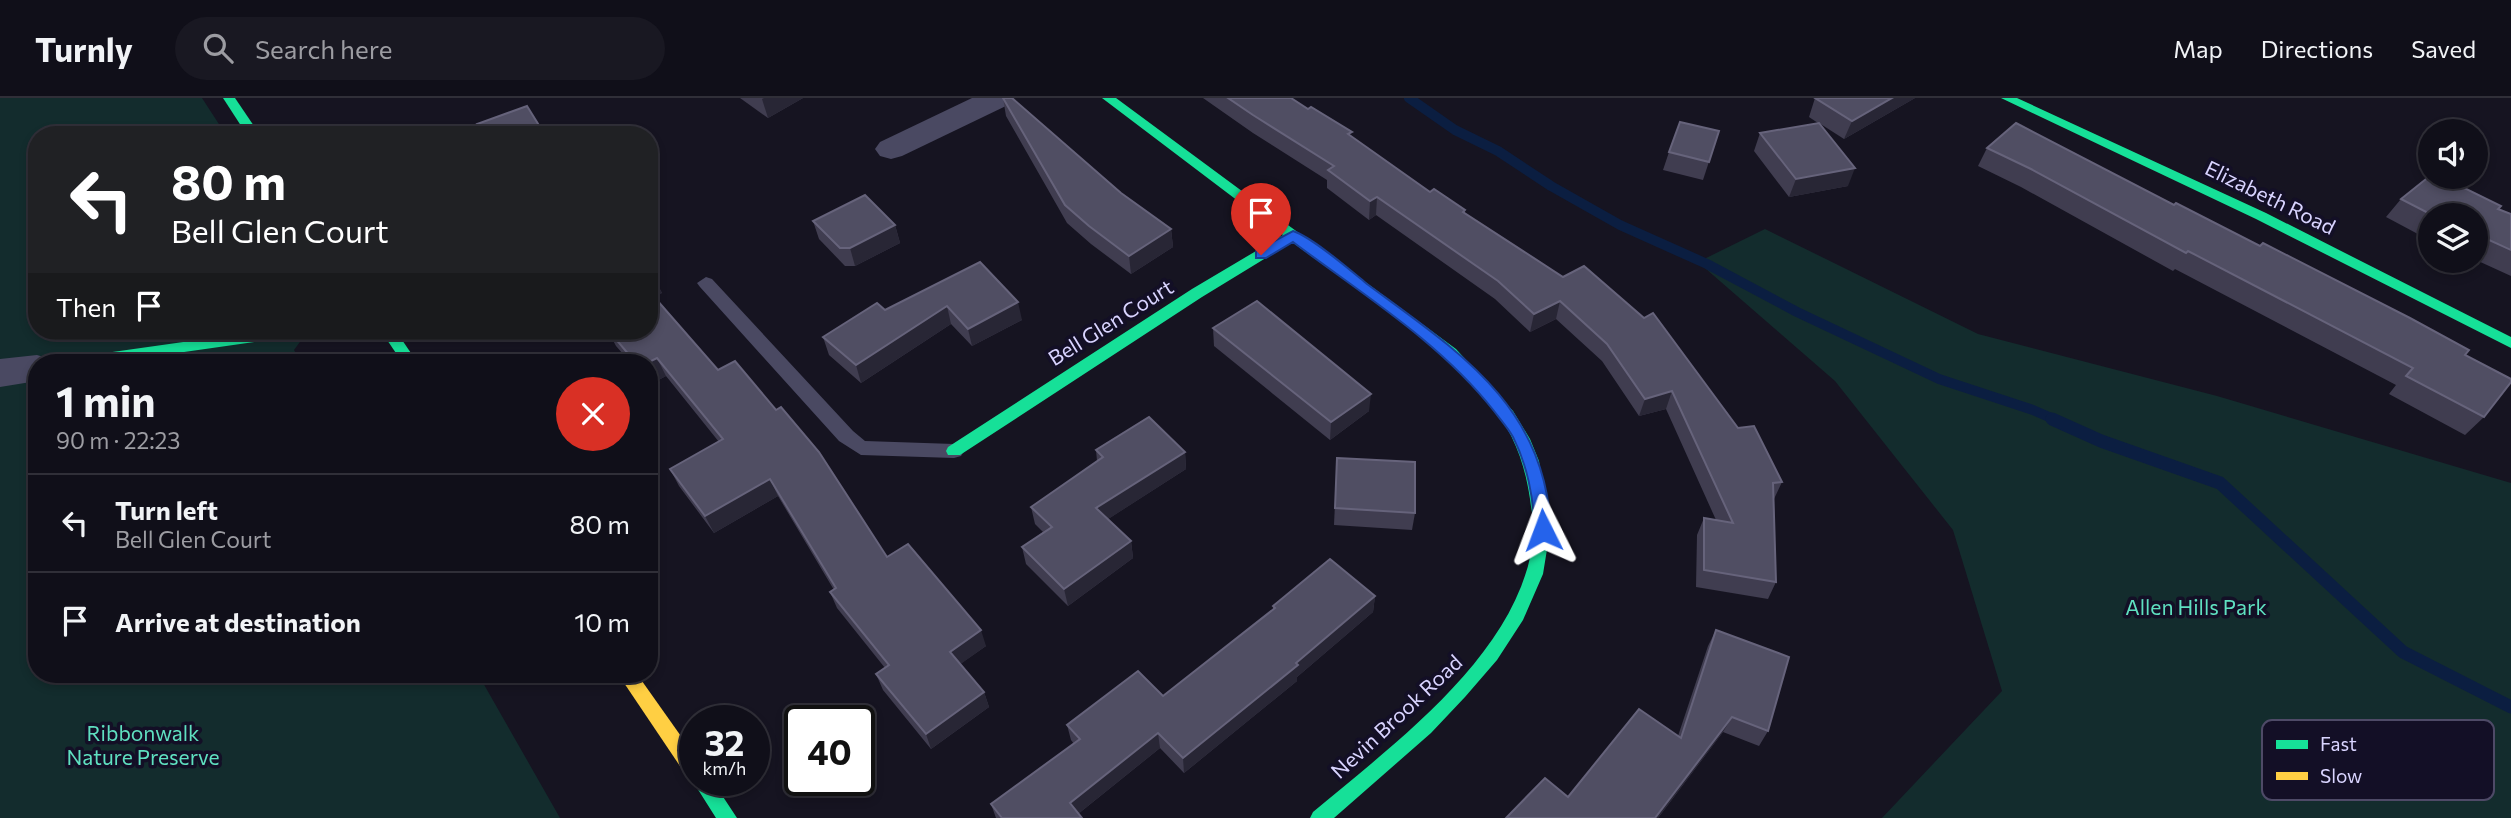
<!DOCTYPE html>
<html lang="en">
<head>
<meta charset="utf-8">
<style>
	:root { --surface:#100f19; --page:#191822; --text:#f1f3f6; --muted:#9c9ca2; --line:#302f38 }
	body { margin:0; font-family:Commissioner,sans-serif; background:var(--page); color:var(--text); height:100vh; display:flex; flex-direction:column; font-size:26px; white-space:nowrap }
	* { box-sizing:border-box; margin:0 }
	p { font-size:23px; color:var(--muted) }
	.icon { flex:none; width:38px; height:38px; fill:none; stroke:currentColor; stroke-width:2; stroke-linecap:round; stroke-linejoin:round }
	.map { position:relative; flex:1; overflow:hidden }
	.sheet { position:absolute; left:28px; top:256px; width:630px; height:329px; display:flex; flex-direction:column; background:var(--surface); border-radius:28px; box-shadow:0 4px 10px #0003,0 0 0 2px var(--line) }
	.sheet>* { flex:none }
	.guide { position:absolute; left:28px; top:28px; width:630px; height:214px; border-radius:28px; box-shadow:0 4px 10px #0003,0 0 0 2px var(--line); background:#202124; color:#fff; overflow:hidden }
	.fabs { position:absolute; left:2418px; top:21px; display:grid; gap:14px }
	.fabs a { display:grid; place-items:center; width:70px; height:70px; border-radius:50%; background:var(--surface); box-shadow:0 4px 10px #0003,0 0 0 2px var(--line); font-size:35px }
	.speed { position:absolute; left:679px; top:607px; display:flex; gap:14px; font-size:35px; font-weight:700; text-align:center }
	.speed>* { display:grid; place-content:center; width:91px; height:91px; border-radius:50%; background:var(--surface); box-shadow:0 4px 10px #0003,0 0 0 2px var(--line); line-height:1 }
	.speed small { font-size:18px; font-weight:400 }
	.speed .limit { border:4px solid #111; border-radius:10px; background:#fff; color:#111 }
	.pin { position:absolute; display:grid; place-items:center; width:60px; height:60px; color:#fff; margin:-72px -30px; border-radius:50% 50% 50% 0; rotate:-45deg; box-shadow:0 0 7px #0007 }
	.pin .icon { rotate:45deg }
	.me { position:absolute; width:77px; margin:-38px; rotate:357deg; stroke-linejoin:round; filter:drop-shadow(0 0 5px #0008) }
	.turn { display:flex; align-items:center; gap:24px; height:147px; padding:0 28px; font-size:32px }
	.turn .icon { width:91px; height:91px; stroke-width:2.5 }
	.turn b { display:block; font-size:49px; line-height:60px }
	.then { display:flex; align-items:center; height:66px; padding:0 28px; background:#0003; gap:14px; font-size:26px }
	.round { display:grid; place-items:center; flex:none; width:74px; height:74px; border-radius:37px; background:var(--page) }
	.overview { display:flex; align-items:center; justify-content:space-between; height:119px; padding:0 28px }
	h1 { font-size:42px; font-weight:700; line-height:52px }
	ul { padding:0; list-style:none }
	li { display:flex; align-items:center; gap:21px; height:98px; padding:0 28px; border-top:2px solid var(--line) }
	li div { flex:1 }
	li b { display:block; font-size:26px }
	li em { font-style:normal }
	header { display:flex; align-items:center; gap:42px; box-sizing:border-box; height:98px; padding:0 35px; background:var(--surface); border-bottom:2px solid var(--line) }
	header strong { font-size:33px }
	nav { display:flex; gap:38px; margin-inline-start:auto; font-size:24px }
	.search { width:490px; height:63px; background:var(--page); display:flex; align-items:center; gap:18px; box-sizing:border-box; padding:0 24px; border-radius:38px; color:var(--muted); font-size:26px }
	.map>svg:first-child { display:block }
	.green { fill:#132c2d }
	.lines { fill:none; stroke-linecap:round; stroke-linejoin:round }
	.stream-far1 { stroke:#0b1e41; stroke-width:10 }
	.stream { stroke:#0b1e41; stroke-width:13 }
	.lane { fill:#4a4962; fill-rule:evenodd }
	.street { fill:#4a4962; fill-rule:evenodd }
	.fast { fill:#16e098; fill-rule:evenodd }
	.slow { fill:#ffcf43; fill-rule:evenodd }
	.wall { fill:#403d50 }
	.shaded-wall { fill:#282635 }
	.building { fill:#504e63; stroke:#66637b; stroke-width:2 }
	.route { fill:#2563eb; stroke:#184099; stroke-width:2 }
	.labels { text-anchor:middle; stroke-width:7; stroke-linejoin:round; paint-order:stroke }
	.street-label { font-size:21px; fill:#d9d4ff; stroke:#130f26 }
	.park-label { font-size:21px; fill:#5fe0c0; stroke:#130f26 }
	.key { fill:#130f26; stroke:#4e4a67; stroke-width:2 }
	.key-label { font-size:19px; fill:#d9d4ff }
</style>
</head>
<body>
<header>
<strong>Turnly</strong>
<div class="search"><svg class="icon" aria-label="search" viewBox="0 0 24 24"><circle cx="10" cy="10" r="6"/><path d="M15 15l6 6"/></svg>Search here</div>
<nav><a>Map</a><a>Directions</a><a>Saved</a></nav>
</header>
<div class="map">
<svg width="2511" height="720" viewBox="0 0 2511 720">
	<rect width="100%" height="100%" fill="#161421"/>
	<g class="green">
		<polygon points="0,0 202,0 226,37 37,37 37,233 308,233 294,252 301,264 37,264 37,576 478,576 560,720 0,720"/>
		<polygon points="1765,131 1978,236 2217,298 2511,385 2511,720 1882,720 2002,593 1953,432 1835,283 1698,164"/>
	</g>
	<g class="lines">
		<polyline class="stream-far1" points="1409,0 1455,32 1498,53 1551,88 1620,127 1707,166 1797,214 1939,281 2033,312 2056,322"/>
		<polyline class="stream" points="2052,321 2101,343 2220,385 2403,554 2511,609"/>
		<polygon class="lane" points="706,179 712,181 853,333 865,343 954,346 961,348 964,353 961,358 954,360 861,357 839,343 700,189 697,185"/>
		<g class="street">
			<polygon points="972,0 1012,0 1008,7 902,58 891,61 880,58 875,51 880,44"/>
			<polygon points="37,257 50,261 52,264 37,264 37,283 0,289 0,261"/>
		</g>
		<g class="fast">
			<polygon points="223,0 235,0 260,37 247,37"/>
			<path d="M1102,0h14l340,251 57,62 17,28 9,22 11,70 -7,43 -20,46 -26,40 -32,37 -34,36 -97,85h-24l3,-6c83,-70 214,-164 221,-282 0,-10 -3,-21 -4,-31 -6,-40 -18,-70 -44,-100 -53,-62 -129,-109 -194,-157l-90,55 -242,158h-12l-2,-4 2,-4 244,-158 91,-54z"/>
			<polygon points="2001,0 2017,0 2266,115 2511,239 2511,250 2256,121"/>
			<polygon points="261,233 304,233 297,238 114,264 70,264 77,259"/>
			<polygon points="381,233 396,233 417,264 402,264"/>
			<polygon points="694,676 695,682 712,682 737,720 716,720 692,682"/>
		</g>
		<polygon class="slow" points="618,576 637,576 695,658 695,682 688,680"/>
	</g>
	<g class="wall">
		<polygon points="740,0 803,0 768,20"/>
		<polygon points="1003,0 1121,95 1171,131 1173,149 1131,176 1091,146 1067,125 1006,18"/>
		<polygon points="1203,0 1291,0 1352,39 1430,94 1465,112 1465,115 1738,330 1782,384 1774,401 1776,484 1768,501 1696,489 1697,437 1704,420 1716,422 1666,311 1639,318 1602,263 1556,221 1530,234 1495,201 1376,117 1369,122 1327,90 1327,82 1253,35"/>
		<polygon points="1815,0 1915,0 1844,41 1819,25 1848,88 1789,99 1754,53 1760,35 1818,25 1809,19"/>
		<polygon points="1719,33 1703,82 1663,72 1669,54"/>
		<polygon points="1987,50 2465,257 2484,319 2465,337 2389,296 2396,287 2175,171 2173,173 2021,89 1978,68"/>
		<polygon points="2401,101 2498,111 2511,116 2511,178 2476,162 2476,117 2431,117 2431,143 2386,119"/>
		<polygon points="813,123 895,127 900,145 855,168 845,168 819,141"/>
		<polygon points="980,164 1022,222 972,248 951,226 861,285 829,257 823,239 885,212"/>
		<polygon points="649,172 662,195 654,198 718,272 887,459 986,548 960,566 984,594 989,609 931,651 883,592 876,576 885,570 837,510 830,494 834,492 778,398 714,435 679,388 670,371 719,344 666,278 649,287 649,264 630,264 616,248 608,233 649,233"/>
		<polygon points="1213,230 1369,313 1330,342 1214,248"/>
		<polygon points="1096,352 1185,354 1186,371 1108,421 1131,443 1133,460 1068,508 1026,466 1022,449 1043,434 1035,426 1031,409 1097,363"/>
		<polygon points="1337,360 1415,415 1412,432 1334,427"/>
		<polygon points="1375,498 1373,514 1297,579 1297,583 1184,675 1160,650 1078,716 1082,720 996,720 991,706 1074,646 1071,642 1067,627 1163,598 1273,512 1273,508"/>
		<polygon points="1716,532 1768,633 1759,648 1723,634 1658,720 1506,720 1568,699 1678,638 1708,548"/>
	</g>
	<g class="shaded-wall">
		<polygon points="764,0 803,0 768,20 762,1"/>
		<polygon points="1892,0 1915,0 1844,41 1852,23"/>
		<polygon points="1855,70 1848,88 1789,99 1796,81"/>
		<polygon points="1377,99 1376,117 1369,122 1370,103"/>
		<polygon points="895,127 900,145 855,168 850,150"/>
		<polygon points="1171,131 1173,149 1131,176 1129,158"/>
		<polygon points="653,177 662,195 649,201 649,179"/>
		<polygon points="1560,203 1556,221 1530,234 1534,216"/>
		<polygon points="1018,204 1022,222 972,248 968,231"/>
		<polygon points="947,208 951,226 861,285 856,267"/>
		<polygon points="657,260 666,278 649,287 649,264"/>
		<polygon points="1672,293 1666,311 1639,318 1645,301"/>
		<polygon points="1371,296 1369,313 1330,342 1331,324"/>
		<polygon points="1185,354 1186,371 1099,427 1096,410"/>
		<polygon points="770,381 778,398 714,435 705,418"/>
		<polygon points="1131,443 1133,460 1068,508 1064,491"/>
		<polygon points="1375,498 1373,514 1297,579 1297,583 1184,675 1183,660"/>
		<polygon points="981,532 986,548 955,570 950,554"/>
		<polygon points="984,594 989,609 931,651 926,636"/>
		<polygon points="1732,619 1723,634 1658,720 1655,720"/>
		<polygon points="1158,635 1160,650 1073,720 1070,705"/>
	</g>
	<g class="building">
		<polygon points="1003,0 1012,0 1121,95 1171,131 1129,158 1089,128 1065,107"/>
		<polygon points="1228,0 1291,0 1308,11 1311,9 1352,34 1348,36 1430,94 1434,91 1465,112 1463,114 1563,179 1584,168 1644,220 1653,215 1738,330 1754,328 1782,384 1773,385 1776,484 1704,472 1704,420 1733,425 1672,293 1645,301 1607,246 1560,203 1534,216 1498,183 1377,99 1370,103 1328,72 1334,68 1253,17"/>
		<polygon points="1815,0 1892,0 1852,23"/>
		<polygon points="527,8 545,37 483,37 477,26"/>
		<polygon points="1680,24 1719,33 1709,64 1669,54"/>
		<polygon points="1819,25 1855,70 1796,81 1760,35"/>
		<polygon points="2016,25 2174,107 2176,105 2260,148 2263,145 2410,220 2469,252 2465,257 2511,281 2511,284 2484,319 2406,278 2413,270 2188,153 2186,155 2031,71 1987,50"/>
		<polygon points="2431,77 2431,79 2442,79 2501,108 2498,111 2511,116 2511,152 2476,136 2476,117 2432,117 2401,101"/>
		<polygon points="865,97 895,127 850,150 840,150 813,123"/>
		<polygon points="980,164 1018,204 968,231 947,208 856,267 823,239 877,205 885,212"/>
		<polygon points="649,193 718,272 735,263 776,312 781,309 819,354 887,459 908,446 981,532 950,554 984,594 926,636 876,576 889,567 830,494 836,490 770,381 705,418 670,371 723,341 657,260 649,264 635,264 609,233 649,233"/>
		<polygon points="1257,203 1371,296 1331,324 1213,230"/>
		<polygon points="1149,319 1185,354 1096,410 1131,443 1064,491 1022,449 1052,429 1031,409 1103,359 1096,352"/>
		<polygon points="1337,360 1415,364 1415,415 1335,410"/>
		<polygon points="1330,461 1375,498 1296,565 1298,567 1183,660 1158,635 1070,705 1082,720 1002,720 991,706 1080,641 1067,627 1138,573 1163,598 1275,510 1273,508"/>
		<polygon points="1716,532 1789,559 1768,633 1732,619 1655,720 1506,720 1545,680 1568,699 1639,611 1681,640"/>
	</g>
	<path class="route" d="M1293,133c19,6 57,39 74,53 92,68 178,121 184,246l-2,5h-12l-2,-5c-2,-33 -7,-63 -22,-93 -5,-9 -13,-18 -19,-26 -54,-69 -132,-117 -201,-169l-27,16h-10v-7z"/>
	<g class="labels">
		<g class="street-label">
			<text transform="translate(2270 100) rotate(26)" y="7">Elizabeth Road</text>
			<text transform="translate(1111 225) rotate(-32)" y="7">Bell Glen Court</text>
			<text transform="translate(1397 619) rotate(-43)" y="7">Nevin Brook Road</text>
		</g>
		<g class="park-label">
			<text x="2196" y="517">Allen Hills Park</text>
			<text x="143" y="643">Ribbonwalk<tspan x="143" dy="24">Nature Preserve</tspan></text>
		</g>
	</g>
	<rect x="2262" y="622" width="232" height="80" rx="10" class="key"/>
	<rect x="2276" y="642" width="32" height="9" fill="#16e098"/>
	<rect x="2276" y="674" width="32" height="8" fill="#ffcf43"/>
	<g class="key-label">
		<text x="2320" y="653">Fast</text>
		<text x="2320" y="685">Slow</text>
	</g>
</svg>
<div class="fabs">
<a><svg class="icon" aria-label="sound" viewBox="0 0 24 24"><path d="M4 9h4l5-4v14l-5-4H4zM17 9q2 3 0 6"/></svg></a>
<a><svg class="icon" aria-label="layers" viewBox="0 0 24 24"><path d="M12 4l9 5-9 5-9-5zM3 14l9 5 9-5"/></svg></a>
</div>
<div class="speed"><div>32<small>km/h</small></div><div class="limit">40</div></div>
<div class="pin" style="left:1261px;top:157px;background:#d93025"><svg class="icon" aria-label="arrive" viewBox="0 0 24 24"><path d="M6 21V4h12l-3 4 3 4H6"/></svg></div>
<svg class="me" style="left:1543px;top:432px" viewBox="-20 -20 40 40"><path d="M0-17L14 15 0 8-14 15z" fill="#2563eb" stroke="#fff" stroke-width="4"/></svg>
<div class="guide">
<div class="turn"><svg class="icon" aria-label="left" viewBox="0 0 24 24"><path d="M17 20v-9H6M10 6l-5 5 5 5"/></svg><div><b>80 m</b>Bell Glen Court</div></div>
<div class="then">Then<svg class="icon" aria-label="arrive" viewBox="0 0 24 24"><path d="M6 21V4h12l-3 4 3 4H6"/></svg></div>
</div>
<section class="sheet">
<div class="overview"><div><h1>1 min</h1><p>90 m · 22:23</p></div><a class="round" style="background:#d93025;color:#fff"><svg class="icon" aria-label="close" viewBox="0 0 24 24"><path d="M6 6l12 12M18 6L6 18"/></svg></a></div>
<ul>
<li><svg class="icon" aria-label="left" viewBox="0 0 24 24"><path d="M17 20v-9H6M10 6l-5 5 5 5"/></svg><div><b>Turn left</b><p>Bell Glen Court</p></div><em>80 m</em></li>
<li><svg class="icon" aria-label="arrive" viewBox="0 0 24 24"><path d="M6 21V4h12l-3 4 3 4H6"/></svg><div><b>Arrive at destination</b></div><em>10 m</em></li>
</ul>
</section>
</div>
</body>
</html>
